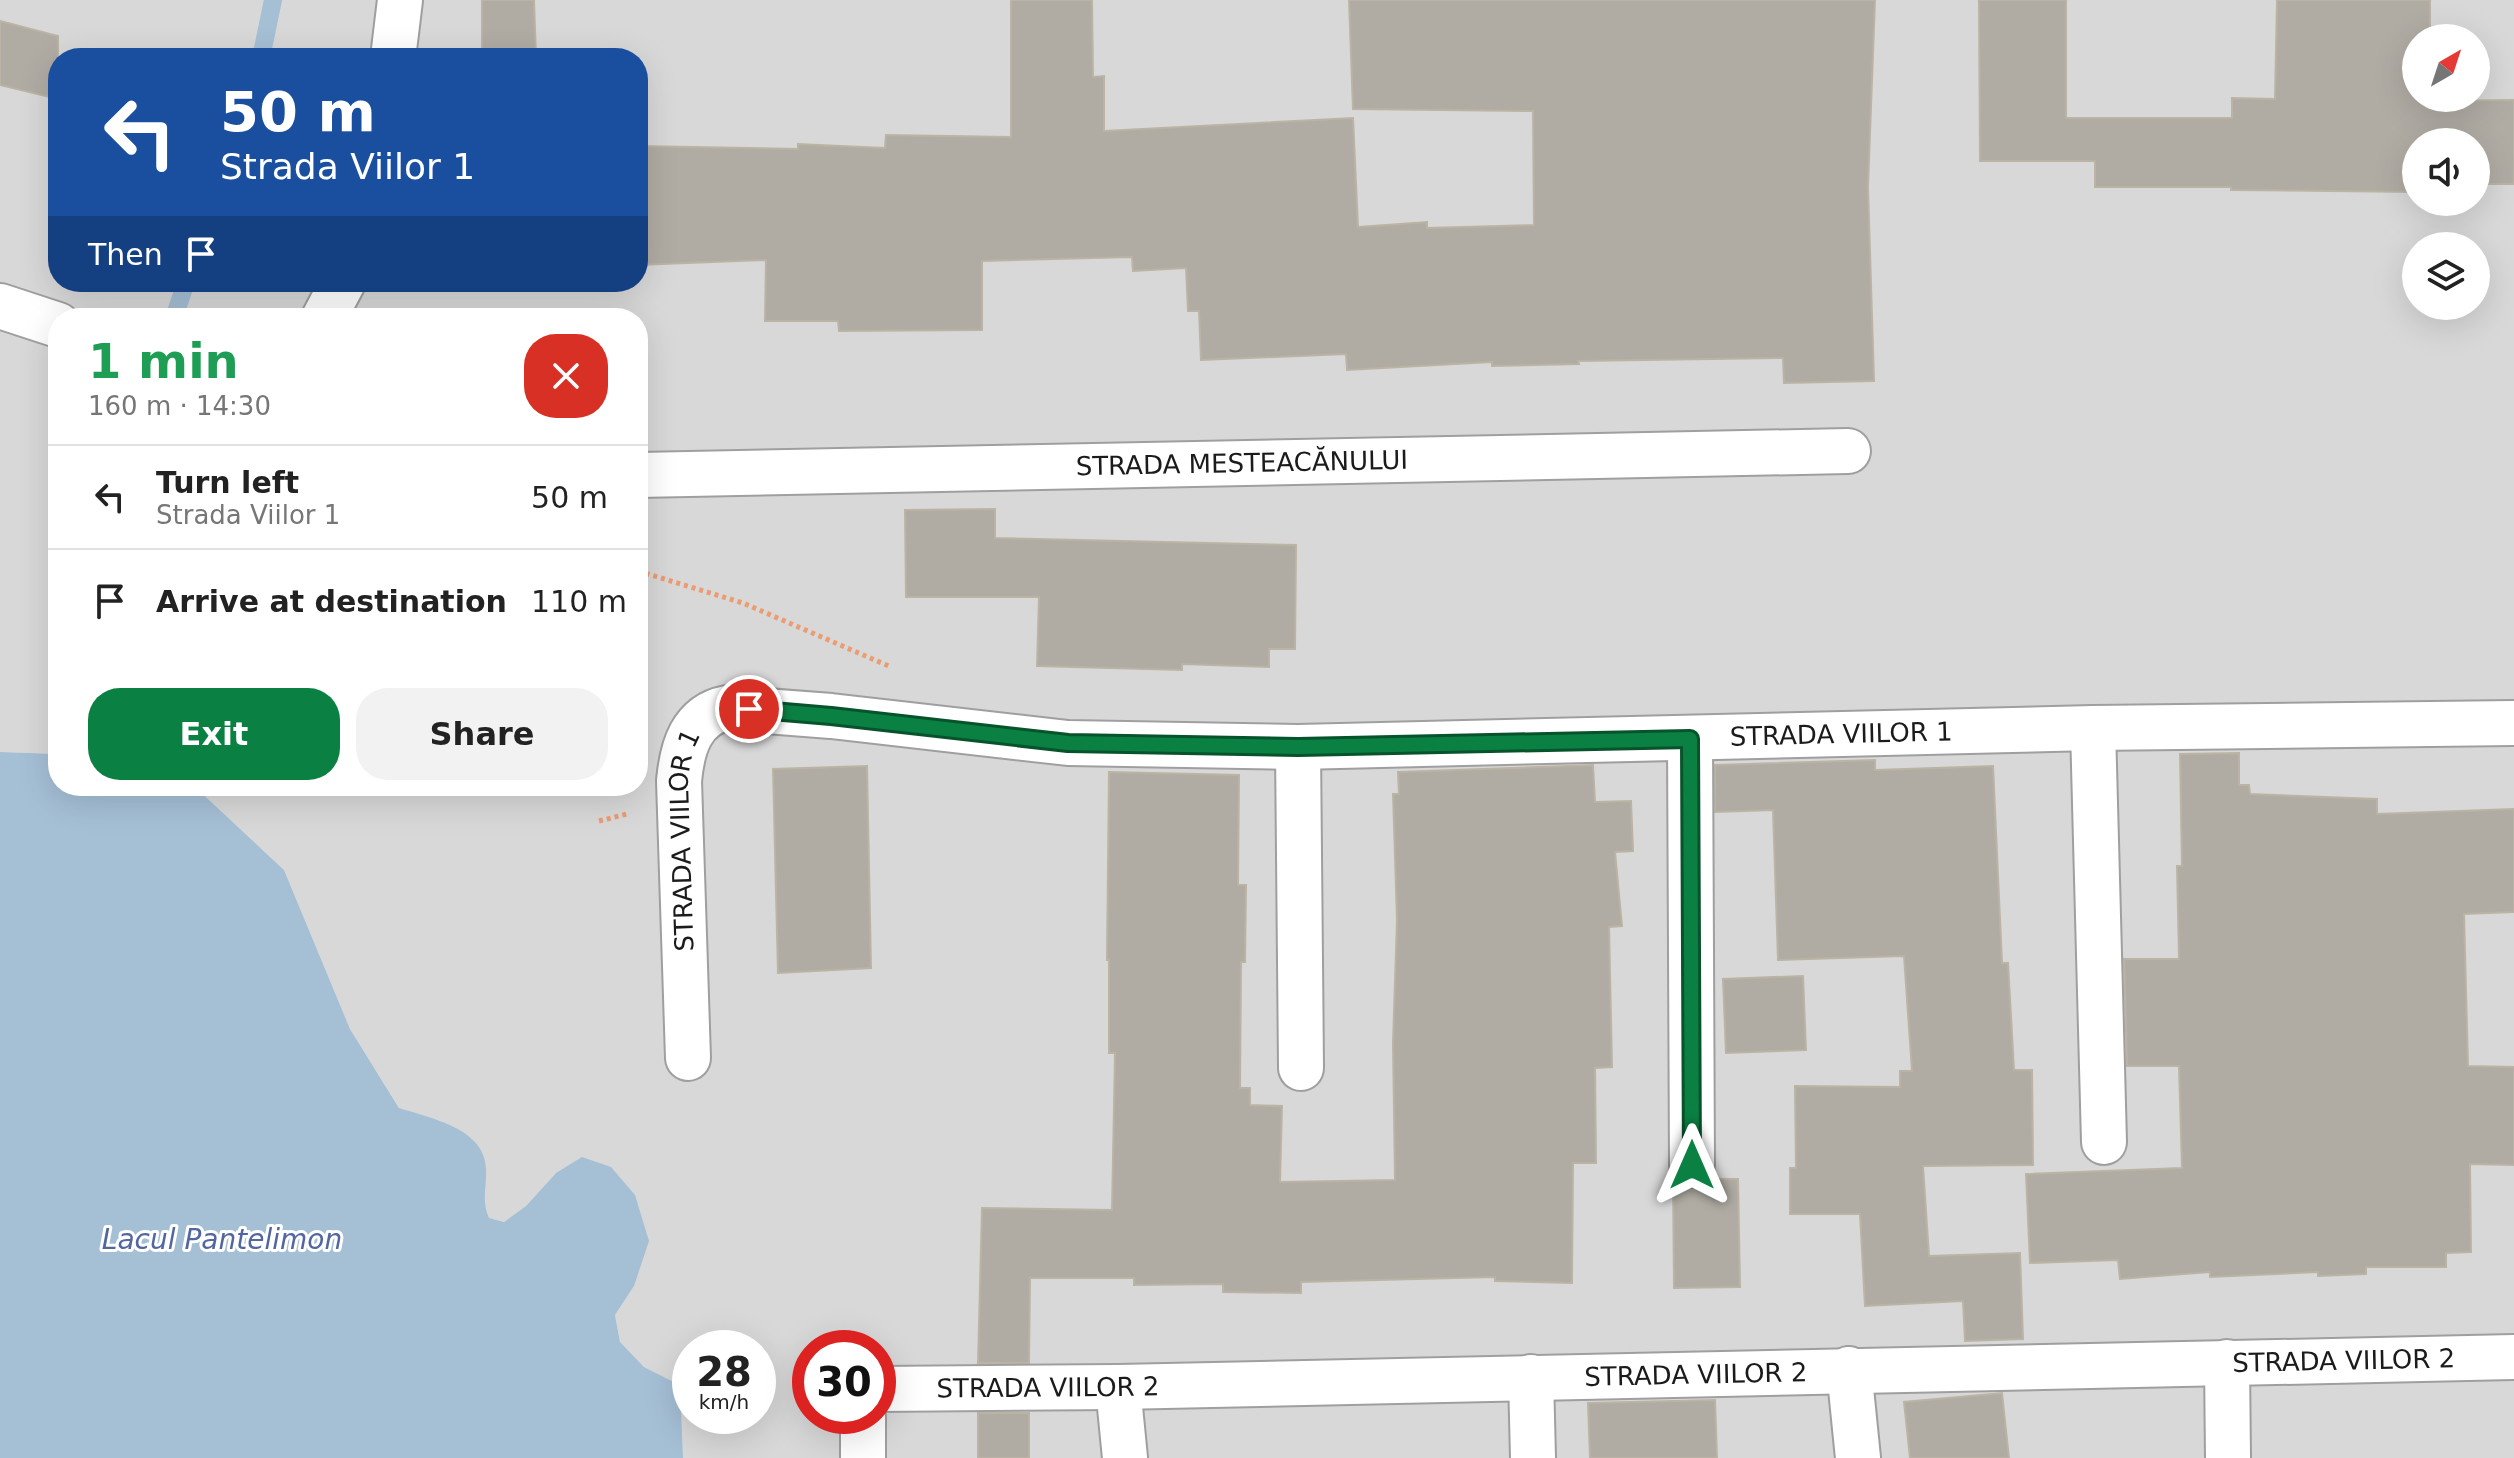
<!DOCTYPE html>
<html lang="en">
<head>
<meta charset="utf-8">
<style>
	:root { --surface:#fff; --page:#f2f2f2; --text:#222; --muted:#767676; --line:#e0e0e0; --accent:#0b8043 }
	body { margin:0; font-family:"DejaVu Sans",sans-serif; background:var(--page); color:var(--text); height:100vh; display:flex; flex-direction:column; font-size:30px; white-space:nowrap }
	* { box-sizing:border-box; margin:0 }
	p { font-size:26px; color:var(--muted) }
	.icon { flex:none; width:44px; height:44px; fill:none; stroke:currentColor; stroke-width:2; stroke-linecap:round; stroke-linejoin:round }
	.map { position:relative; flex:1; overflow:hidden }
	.side { position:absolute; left:48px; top:308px; width:600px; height:488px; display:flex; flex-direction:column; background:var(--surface); border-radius:32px; box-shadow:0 8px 32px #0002 }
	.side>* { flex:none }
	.top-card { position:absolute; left:48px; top:48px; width:600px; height:244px; border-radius:32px; box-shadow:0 8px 32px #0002; background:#1a4fa0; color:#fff; overflow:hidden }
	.needle { width:52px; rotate:39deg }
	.tools { position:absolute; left:2402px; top:24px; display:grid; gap:16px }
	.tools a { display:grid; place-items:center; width:88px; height:88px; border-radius:50%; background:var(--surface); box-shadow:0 8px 32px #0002; font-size:40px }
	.speed { position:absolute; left:672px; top:1330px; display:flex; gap:16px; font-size:40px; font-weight:700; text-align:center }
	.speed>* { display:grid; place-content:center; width:104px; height:104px; border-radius:50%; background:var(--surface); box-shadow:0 8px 32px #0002; line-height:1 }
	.speed small { font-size:20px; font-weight:400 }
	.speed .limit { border:12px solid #d22; background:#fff; color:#111 }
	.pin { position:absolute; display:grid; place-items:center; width:68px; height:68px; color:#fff; margin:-34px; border:4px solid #fff; border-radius:50%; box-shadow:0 2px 8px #0007 }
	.me { position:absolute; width:88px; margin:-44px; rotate:0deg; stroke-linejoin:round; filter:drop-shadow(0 0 6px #0008) }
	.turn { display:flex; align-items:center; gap:28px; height:168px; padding:0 40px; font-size:36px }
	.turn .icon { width:104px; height:104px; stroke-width:2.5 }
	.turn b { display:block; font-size:56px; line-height:68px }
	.then { display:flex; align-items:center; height:76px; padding:0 40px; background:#0003; gap:16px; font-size:30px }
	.round { display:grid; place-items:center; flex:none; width:84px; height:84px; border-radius:32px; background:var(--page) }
	.headline { display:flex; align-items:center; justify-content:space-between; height:136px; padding:0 40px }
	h1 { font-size:48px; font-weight:700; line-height:60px; color:#1e9e55 }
	.cta { display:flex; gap:16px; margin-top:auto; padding:16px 40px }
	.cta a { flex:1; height:92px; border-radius:32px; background:var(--accent); color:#fff; font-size:32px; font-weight:700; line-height:92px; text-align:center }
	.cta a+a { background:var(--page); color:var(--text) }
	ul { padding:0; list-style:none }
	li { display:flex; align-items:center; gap:24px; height:104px; padding:0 40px; border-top:2px solid var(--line) }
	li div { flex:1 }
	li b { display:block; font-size:30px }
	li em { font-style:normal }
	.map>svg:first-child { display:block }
	.residential { fill:#d9d8d8; fill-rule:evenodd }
	.water { fill:#a5bfd5 }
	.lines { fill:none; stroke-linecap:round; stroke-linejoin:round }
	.stream { stroke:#a5bfd5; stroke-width:18 }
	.building { fill:#b0aca4; stroke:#bbb4a5; stroke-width:2 }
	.minor-casing { stroke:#9f9f9f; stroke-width:48 }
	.path { stroke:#ea9c73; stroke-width:5; stroke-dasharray:4 4; stroke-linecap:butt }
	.minor { stroke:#fff; stroke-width:44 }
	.route-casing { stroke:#07532c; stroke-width:20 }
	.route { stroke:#0b8043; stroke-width:14 }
	.labels { text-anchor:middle; stroke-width:6; stroke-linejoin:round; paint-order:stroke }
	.street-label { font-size:26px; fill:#1b1b1b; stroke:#fff }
	.water-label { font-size:28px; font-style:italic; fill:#52669f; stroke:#fff }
</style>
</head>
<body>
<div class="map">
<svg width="2514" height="1458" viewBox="0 0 2514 1458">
	<rect width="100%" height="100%" fill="#ebeae1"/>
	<path class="residential" d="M0,0h2514v1458h-1831l-2,-51 -9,-26 -28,-14 -24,-25 -5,-27 19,-29 -78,-113 -30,33 -22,16 -15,-4 -48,-97 -41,-12 -50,-80 -66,-159 -90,-84h444v-468h-580v436l-58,-2zM2416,38h60v60h-60zM58,58h580v224h-580zM2416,142h60v60h-60zM2416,246h60v60h-60zM690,1348h68v68h-68zM810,1348h68v68h-68z"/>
	<path class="water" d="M0,752l58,2v32h136l90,84 66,159 49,79c31,10 86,20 87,61 1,19 -5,31 3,49l15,4 22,-16 30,-33 26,-16 29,10 24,28 14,46 -15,45 -19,29 5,27 24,25 28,14 9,26 2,51h-683z"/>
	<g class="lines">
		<g class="stream">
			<polyline points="261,58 273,0"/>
			<polyline points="174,318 186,282"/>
		</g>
	</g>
	<g class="building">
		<polygon points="482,0 534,0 536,58 482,58"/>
		<polygon points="1011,0 1092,0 1093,77 1104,76 1104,131 1353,118 1358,227 1427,222 1427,228 1534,225 1533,111 1353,109 1349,0 1875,0 1868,187 1874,381 1784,383 1783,358 1578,361 1579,364 1492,366 1492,362 1347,370 1346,354 1201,360 1199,311 1188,311 1186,268 1133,271 1132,257 982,261 982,330 839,331 838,321 765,321 766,260 638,265 638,146 798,149 798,144 885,148 886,135 1011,137"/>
		<polygon points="1979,0 2066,0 2066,118 2232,118 2232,98 2275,99 2277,0 2430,0 2430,38 2416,38 2416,98 2431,98 2431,101 2514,100 2514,184 2476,184 2476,142 2416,142 2416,192 2231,190 2231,187 2095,187 2095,161 1980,161"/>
		<polygon points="0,21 58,36 58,99 0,85"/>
		<polygon points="995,509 995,538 1296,545 1295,649 1269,649 1269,667 1182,664 1182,670 1037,666 1039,597 906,597 905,510"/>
		<polygon points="2239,753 2239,785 2249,785 2250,794 2377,799 2377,814 2514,809 2514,912 2464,914 2468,1066 2514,1067 2514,1165 2470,1164 2471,1252 2446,1253 2446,1267 2366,1267 2366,1274 2318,1276 2318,1272 2210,1277 2210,1272 2120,1279 2118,1260 2030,1263 2026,1174 2182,1168 2179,1066 2127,1066 2124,959 2179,959 2177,866 2182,866 2180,754"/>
		<polygon points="1875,760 1875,770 1993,766 2002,963 2008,963 2014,1070 2032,1070 2033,1165 1923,1166 1929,1256 2020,1253 2023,1339 1965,1341 1963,1301 1865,1306 1860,1214 1790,1214 1790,1168 1796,1168 1795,1086 1900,1087 1900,1071 1912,1071 1904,956 1778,960 1773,810 1715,812 1715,765"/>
		<polygon points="1593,765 1595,802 1631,801 1633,851 1615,852 1622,926 1609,927 1612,1067 1595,1068 1596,1163 1573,1163 1572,1283 1495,1281 1495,1277 1301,1282 1301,1293 1223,1292 1223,1284 1134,1285 1134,1278 1030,1278 1029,1363 978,1363 982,1208 1112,1210 1115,1053 1109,1053 1109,960 1107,960 1109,772 1239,775 1238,885 1246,885 1245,962 1241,962 1240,1088 1250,1088 1250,1105 1282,1106 1280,1182 1395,1180 1393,1043 1397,920 1393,794 1399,794 1398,772"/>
		<polygon points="867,766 871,968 778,973 773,769"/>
		<polygon points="1803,976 1806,1050 1726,1053 1723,979"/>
		<polygon points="1712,1179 1738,1179 1740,1287 1674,1288 1673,1180 1680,1187 1693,1190 1704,1187"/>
		<polygon points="2002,1393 2009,1458 1910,1458 1904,1402"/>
		<polygon points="1715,1400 1717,1458 1590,1458 1588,1403"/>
		<rect x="978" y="1413" width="51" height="45"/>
	</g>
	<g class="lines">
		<defs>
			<g id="minor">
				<polyline points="393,58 400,0"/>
				<polyline points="0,306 58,325"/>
				<polyline points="324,318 343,282"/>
				<path id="s1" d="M638,475l1210,-24"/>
				<polyline points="2093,728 2104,1142"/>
				<polyline points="1690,739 1692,1165"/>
				<polyline points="1298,747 1301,1068"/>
				<path id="s2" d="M688,1058l-9,-277c3,-33 12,-66 48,-73l104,8 237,27 230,4 795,-19 421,-5"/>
				<polyline points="2227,1362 2228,1458"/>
				<polyline points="1849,1369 1858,1458"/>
				<polyline points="1531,1377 1533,1458"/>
				<polyline points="1118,1387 1125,1458"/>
				<path id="s3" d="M878,1389l240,-2 1396,-30"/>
				<polyline points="863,1458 863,1416"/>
			</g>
		</defs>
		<use href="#minor" class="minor-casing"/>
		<g class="path">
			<polyline points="638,571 743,603 891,667"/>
			<polyline points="599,821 627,814"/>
		</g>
		<use href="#minor" class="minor"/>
	</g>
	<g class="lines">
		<defs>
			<polyline id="route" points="749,709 831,716 1068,743 1298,747 1690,739 1692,1165"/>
		</defs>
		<use href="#route" class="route-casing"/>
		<use href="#route" class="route"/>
	</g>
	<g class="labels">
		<g class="street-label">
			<text dy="9" stroke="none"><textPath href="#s1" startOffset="604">STRADA MESTEACĂNULUI</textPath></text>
			<text dy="9" stroke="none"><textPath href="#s2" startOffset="1488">STRADA VIILOR 1</textPath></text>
			<text dy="9" stroke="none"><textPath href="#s2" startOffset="218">STRADA VIILOR 1</textPath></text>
			<text dy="9" stroke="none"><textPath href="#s3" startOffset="1466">STRADA VIILOR 2</textPath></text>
			<text dy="9" stroke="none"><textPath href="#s3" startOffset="818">STRADA VIILOR 2</textPath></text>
			<text dy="9" stroke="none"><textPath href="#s3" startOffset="170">STRADA VIILOR 2</textPath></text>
		</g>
		<g class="water-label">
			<text x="222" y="1249">Lacul Pantelimon</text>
		</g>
	</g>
</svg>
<div class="tools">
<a><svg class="needle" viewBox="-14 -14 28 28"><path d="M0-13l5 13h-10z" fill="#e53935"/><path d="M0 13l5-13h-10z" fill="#767676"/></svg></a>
<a><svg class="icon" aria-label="sound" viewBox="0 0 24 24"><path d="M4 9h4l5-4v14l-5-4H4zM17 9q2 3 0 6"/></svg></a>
<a><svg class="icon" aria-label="layers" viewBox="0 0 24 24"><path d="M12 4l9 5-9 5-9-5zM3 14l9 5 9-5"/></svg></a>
</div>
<div class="speed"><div>28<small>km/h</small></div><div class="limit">30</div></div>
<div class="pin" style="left:749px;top:709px;background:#d93025"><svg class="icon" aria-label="arrive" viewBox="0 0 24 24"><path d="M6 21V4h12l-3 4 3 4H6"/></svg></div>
<svg class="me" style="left:1692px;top:1165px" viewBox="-20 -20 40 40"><path d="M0-17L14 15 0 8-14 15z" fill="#0b8043" stroke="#fff" stroke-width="4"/></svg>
<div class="top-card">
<div class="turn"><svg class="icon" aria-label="left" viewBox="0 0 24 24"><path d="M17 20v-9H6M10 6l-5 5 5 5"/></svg><div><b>50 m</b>Strada Viilor 1</div></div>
<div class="then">Then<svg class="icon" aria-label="arrive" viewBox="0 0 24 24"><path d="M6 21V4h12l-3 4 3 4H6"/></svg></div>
</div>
<section class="side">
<div class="headline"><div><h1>1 min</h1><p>160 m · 14:30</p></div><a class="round" style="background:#d93025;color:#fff"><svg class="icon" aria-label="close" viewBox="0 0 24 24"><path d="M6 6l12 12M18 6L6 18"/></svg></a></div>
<ul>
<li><svg class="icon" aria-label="left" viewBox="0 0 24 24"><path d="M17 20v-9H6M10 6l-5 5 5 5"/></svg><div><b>Turn left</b><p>Strada Viilor 1</p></div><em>50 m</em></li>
<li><svg class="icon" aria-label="arrive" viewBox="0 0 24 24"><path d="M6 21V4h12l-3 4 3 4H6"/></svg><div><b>Arrive at destination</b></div><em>110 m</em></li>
</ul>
<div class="cta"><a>Exit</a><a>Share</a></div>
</section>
</div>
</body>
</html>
